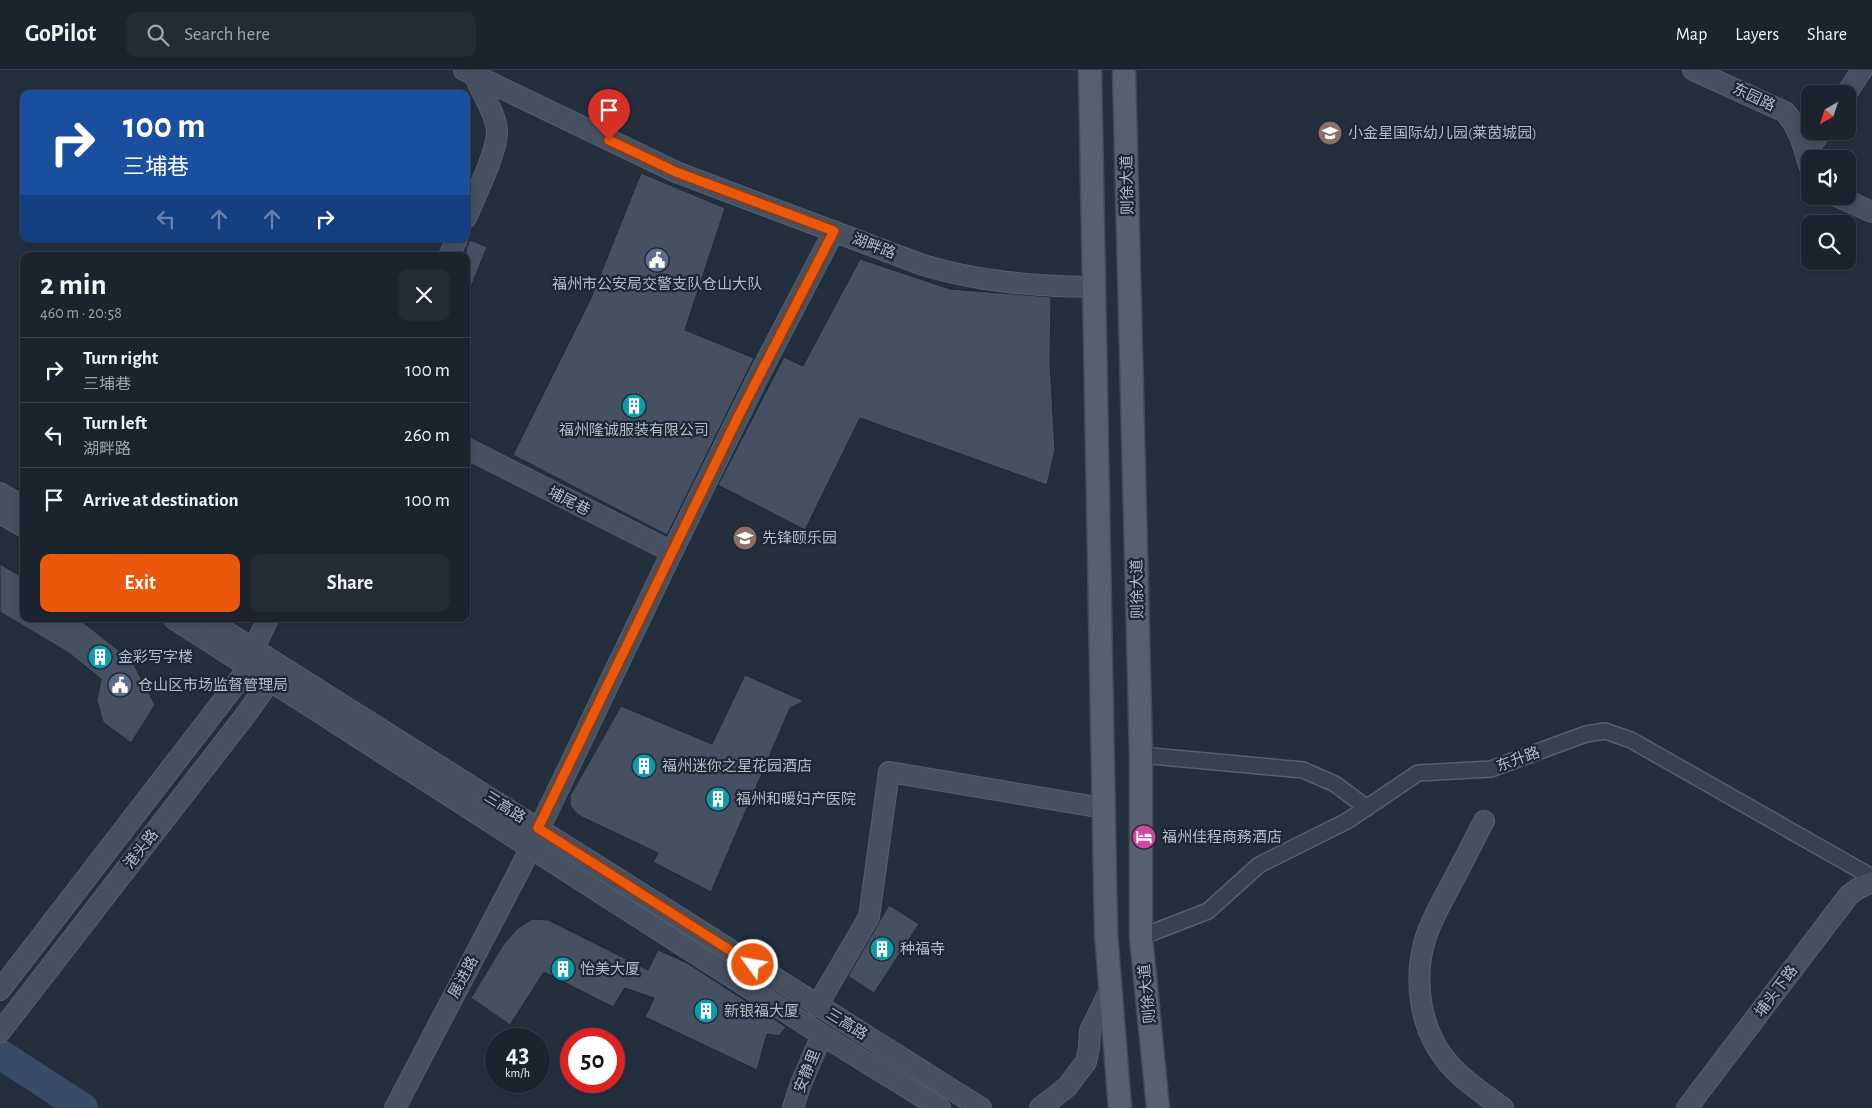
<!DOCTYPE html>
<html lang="en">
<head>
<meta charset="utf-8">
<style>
	:root { --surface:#1b232e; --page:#242b36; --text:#f1f3f6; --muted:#a0a4aa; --line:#39404a; --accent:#ea580c }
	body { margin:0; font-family:"Alegreya Sans","Noto Sans SC",sans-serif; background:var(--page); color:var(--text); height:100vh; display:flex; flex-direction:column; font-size:19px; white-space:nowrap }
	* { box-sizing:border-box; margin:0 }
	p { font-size:16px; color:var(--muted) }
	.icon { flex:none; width:28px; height:28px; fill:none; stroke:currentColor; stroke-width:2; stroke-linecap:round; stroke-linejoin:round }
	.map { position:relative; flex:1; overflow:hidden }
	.sheet { position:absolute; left:20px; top:182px; width:450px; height:370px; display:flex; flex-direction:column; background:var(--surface); border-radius:10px; box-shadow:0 2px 8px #0003,0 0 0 1px var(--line) }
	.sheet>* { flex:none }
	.guide { position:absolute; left:20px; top:20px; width:450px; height:152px; border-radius:10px; box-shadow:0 2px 8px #0003,0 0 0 1px var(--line); background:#1a4fa0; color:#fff; overflow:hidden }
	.needle { width:32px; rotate:219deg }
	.tools { position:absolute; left:1801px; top:15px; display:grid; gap:10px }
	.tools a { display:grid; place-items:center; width:55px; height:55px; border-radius:10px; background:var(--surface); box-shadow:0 2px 8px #0003,0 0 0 1px var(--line); font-size:25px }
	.speed { position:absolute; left:485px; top:958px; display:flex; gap:10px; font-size:25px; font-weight:700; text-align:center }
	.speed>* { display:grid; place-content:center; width:65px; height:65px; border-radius:50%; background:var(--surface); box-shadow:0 2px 8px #0003,0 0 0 1px var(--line); line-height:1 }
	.speed small { font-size:12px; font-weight:400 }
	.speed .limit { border:8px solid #d22; background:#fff; color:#111 }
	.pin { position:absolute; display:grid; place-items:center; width:42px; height:42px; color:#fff; margin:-51px -21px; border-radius:50% 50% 50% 0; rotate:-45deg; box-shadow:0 0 5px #0007 }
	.pin .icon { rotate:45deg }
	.me { position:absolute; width:55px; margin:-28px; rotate:302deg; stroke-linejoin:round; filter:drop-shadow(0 0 4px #0008) }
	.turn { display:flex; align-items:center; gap:18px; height:105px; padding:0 20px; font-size:22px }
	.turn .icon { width:65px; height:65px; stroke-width:2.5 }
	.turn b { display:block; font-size:35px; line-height:42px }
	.lanes { display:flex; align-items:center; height:48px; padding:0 20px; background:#0003; justify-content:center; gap:25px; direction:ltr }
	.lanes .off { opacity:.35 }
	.round { display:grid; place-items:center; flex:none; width:52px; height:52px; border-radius:10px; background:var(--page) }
	.summary { display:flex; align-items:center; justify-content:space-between; height:85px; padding:0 20px }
	h1 { font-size:30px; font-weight:700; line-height:38px }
	.button { display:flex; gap:10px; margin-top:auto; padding:10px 20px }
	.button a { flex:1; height:58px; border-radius:10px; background:var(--accent); color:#fff; font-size:20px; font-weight:700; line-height:58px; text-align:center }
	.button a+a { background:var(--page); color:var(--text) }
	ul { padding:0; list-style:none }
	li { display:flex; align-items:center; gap:15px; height:65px; padding:0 20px; border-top:1px solid var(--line) }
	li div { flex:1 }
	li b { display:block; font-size:19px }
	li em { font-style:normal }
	header { display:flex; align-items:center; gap:30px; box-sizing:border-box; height:70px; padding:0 25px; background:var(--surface); border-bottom:1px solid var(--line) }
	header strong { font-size:24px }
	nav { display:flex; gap:28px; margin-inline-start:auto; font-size:18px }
	.search { width:350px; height:45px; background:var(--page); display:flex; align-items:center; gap:12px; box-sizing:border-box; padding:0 18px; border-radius:10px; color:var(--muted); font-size:19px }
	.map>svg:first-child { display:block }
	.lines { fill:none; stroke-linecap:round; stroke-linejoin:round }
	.river { stroke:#394c67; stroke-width:30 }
	.building { fill:#455162; stroke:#1f2835 }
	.street-casing { stroke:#565f6c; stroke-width:18 }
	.secondary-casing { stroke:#565f6c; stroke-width:22 }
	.primary-casing { stroke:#414a57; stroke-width:25 }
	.street { stroke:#38414e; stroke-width:15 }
	.secondary { stroke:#465061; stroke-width:20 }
	.primary { stroke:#56606e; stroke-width:22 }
	.route-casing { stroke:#983908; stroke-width:12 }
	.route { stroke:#ea580c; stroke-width:9 }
	.labels { text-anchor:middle; stroke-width:4.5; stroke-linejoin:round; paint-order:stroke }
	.street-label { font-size:15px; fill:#b4bcc9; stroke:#1d2633 }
	.poi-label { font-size:15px; fill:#b4bcc9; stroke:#1d2633; text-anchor:start }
</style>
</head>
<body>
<header>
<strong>GoPilot</strong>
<div class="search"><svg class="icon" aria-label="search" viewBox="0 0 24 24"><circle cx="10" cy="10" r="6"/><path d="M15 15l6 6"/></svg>Search here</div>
<nav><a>Map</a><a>Layers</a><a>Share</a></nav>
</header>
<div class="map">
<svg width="1872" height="1038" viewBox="0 0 1872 1038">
	<rect width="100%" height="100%" fill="#242f3e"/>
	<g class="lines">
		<polyline class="river" points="0,984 83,1038"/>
	</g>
	<g class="building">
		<polygon points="641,103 725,138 685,260 754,288 667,465 513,385 591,228"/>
		<polygon points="470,170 487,177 467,227 466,179"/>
		<polygon points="860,189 950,219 1051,227 1050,293 1055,380 1047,415 860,348 805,460 718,415 784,287 803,296"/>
		<polygon points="0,494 24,508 24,549 79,549 132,591 155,635 131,673 103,652 97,630 101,609 69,583 0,542"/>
		<polygon points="745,605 804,631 790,638 711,822 653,792 658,783 582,747 575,742 570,735 570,726 621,636 712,674"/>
		<polygon points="889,835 919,854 874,923 848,906"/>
		<polygon points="532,849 548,850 648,900 658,880 687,893 786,957 779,966 767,964 757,1000 645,947 654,928 625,918 613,937 544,902 510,955 471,928 503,875 517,859"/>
	</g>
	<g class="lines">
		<defs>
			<g id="street">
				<polyline points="1141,685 1303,700 1335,714 1367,738"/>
				<polyline points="1141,867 1208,841 1259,795 1347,751 1418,703 1491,699 1586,664 1605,661 1631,670 1872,807"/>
			</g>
			<g id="secondary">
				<path d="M464,0l212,102 247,93c56,17 112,21 170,22"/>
				<path d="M1693,0l92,42c15,16 18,35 25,55"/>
				<polyline points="1846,24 1862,0"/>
				<polyline points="1806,83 1821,61"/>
				<polyline points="1836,126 1872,142"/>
				<path d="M466,148c9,-22 32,-67 31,-88 -2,-19 -16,-37 -22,-54l2,-6"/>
				<polyline points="449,186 457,169"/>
				<polyline points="466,378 672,482"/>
				<polyline points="0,423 24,437"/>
				<polyline points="0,443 24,457"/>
				<polyline points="174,549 822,965 940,1038"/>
				<polyline points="206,549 981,1038"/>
				<polyline points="248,590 268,549"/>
				<path d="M1484,751c-12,23 -24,47 -37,71 -8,15 -17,31 -22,48 -12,41 -5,92 25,125 15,17 35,30 53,43"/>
				<polyline points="0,920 256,588"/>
				<polyline points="817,936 869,847 889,702 1103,738"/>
				<polyline points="0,962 247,643 277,601"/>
				<polyline points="395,1038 519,801 672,482 756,311 834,161"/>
				<polyline points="793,1038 800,1016 822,965"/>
				<polyline points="1040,1038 1067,1017 1086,992 1089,978 1090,961 1111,918"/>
				<polyline points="1687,1038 1849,825 1857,819 1872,812"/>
			</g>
			<g id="primary">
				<polyline points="1090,0 1106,863 1120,1038"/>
				<polyline points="1124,0 1141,685 1141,867 1158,1038"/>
			</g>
		</defs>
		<use href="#street" class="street-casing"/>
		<use href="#secondary" class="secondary-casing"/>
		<use href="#primary" class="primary-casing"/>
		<use href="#street" class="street"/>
		<use href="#secondary" class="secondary"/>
		<use href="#primary" class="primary"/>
	</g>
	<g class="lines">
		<defs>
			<polyline id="route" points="609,70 676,102 834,161 739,345 538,758 753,895"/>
		</defs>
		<use href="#route" class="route-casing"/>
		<use href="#route" class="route"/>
	</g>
	<defs>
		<symbol id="school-disc" viewBox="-11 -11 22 22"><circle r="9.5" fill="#8d6e63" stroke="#1d2633"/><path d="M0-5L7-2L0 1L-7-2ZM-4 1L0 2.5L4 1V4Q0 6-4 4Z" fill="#fff"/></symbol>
		<symbol id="civic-disc" viewBox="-11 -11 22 22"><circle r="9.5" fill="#5c6f8a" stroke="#1d2633"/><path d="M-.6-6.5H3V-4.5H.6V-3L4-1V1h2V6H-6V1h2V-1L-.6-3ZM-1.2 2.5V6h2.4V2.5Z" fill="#fff"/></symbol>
		<symbol id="building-disc" viewBox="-11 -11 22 22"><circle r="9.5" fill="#0f9aa8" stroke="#1d2633"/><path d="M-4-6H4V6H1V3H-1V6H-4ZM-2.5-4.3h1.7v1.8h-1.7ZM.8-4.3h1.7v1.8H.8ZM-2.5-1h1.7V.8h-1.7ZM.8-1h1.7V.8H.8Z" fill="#fff"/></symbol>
		<symbol id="hotel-disc" viewBox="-11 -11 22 22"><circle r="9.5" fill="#d1479c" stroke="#1d2633"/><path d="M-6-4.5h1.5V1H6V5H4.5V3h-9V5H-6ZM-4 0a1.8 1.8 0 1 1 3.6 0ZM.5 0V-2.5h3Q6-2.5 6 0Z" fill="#fff"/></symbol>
	</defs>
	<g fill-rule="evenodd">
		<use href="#school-disc" x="1316" y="49" width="28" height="28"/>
		<use href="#civic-disc" x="643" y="176" width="28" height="28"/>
		<use href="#building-disc" x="620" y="322" width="28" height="28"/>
		<use href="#school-disc" x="731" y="454" width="28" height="28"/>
		<use href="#building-disc" x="86" y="573" width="28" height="28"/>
		<use href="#civic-disc" x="106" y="601" width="28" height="28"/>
		<use href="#building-disc" x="630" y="682" width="28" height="28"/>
		<use href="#building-disc" x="704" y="715" width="28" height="28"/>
		<use href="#hotel-disc" x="1130" y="753" width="28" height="28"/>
		<use href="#building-disc" x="868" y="865" width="28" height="28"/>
		<use href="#building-disc" x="549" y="885" width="28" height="28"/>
		<use href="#building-disc" x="692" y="927" width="28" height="28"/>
	</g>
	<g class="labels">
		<g class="street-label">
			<text transform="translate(1754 27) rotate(25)" y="5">东园路</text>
			<text transform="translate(1127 115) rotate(-91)" y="5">则徐大道</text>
			<text transform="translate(874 176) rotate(21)" y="5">湖畔路</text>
			<text transform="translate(569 431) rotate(27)" y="5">埔尾巷</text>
			<text transform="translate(1137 519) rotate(-91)" y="5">则徐大道</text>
			<text transform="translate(1518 689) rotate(-20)" y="5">东升路</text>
			<text transform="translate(505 737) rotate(32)" y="5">三高路</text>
			<text transform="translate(141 779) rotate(-52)" y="5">港头路</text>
			<text transform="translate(463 907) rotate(-62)" y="5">展进路</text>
			<text transform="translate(1776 921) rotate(-53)" y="5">埔头下路</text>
			<text transform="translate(1147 924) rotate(-96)" y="5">则徐大道</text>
			<text transform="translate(847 954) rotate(32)" y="5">三高路</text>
			<text transform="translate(807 1001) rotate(-68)" y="5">安静里</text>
		</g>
		<g class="poi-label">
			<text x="1348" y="68">小金星国际幼儿园(莱茵城园)</text>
			<text x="657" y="219" text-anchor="middle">福州市公安局交警支队仓山大队</text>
			<text x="634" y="365" text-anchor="middle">福州隆诚服装有限公司</text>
			<text x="762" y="473">先锋颐乐园</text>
			<text x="118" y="592">金彩写字楼</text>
			<text x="138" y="620">仓山区市场监督管理局</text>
			<text x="662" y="701">福州迷你之星花园酒店</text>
			<text x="736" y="734">福州和暖妇产医院</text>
			<text x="1162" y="772">福州佳程商務酒店</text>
			<text x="900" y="884">种福寺</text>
			<text x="580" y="904">怡美大厦</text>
			<text x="724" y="946">新银福大厦</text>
		</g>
	</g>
</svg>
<div class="tools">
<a><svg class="needle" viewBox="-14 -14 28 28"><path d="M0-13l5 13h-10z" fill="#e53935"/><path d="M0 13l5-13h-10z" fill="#a0a4aa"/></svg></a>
<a><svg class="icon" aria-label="sound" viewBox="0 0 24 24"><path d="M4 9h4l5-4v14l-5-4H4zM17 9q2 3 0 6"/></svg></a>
<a><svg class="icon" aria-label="search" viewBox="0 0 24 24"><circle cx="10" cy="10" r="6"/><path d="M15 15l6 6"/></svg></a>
</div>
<div class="speed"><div>43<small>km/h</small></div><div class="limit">50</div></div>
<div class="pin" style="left:609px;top:70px;background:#d93025"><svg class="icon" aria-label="arrive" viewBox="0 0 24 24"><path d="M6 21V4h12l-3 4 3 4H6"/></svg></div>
<svg class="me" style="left:753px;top:895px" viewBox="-20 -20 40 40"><circle r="17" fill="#ea580c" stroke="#fff" stroke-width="3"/><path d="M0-11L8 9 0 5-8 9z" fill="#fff"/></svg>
<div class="guide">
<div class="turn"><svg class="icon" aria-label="right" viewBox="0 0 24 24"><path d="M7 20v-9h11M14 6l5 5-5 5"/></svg><div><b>100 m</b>三埔巷</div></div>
<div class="lanes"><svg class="icon off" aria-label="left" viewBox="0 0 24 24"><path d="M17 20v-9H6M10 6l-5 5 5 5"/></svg><svg class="icon off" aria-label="ahead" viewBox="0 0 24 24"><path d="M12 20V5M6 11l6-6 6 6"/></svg><svg class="icon off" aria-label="ahead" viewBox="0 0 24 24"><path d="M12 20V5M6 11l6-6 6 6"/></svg><svg class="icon" aria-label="right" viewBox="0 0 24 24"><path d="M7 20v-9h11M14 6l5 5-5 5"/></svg></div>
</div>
<section class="sheet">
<div class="summary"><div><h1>2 min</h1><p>460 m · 20:58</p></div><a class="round"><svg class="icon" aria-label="close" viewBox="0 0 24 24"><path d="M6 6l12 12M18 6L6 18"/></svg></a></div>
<ul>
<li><svg class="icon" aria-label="right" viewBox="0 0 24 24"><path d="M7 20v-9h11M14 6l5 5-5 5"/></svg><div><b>Turn right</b><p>三埔巷</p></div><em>100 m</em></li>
<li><svg class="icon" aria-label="left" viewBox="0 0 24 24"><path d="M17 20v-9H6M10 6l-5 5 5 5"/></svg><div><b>Turn left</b><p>湖畔路</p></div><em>260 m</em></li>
<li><svg class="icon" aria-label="arrive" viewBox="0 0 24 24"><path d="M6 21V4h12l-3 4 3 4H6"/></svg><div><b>Arrive at destination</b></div><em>100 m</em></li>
</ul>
<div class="button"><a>Exit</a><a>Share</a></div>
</section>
</div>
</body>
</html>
